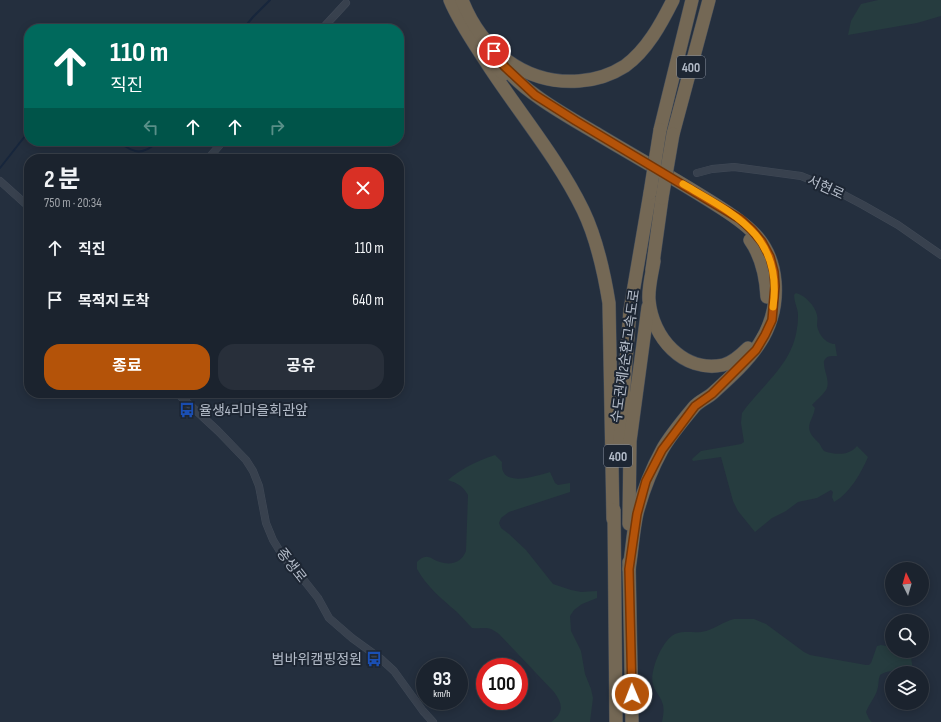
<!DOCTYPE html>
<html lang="ko">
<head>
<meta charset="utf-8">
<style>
	:root { --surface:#1b232e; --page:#282f3a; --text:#f1f3f6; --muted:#a0a4aa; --line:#39404a; --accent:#b45309 }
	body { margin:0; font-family:"Sofia Sans Condensed","Noto Sans KR",sans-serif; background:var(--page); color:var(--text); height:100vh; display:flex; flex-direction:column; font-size:15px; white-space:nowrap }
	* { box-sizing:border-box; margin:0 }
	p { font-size:13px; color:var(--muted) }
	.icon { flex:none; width:22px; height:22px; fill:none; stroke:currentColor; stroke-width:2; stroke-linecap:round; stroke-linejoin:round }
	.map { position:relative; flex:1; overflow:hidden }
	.drawer { position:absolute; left:24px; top:154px; width:380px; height:244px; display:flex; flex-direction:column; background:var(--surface); border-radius:16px; box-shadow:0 2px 10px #0003,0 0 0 1px var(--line) }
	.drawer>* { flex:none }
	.hud { position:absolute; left:24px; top:24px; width:380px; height:122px; border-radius:16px; box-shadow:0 2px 10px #0003,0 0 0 1px var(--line); background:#00695c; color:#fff; overflow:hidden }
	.needle { width:26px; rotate:355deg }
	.tools { position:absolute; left:885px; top:562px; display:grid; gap:8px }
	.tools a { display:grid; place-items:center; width:44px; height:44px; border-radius:50%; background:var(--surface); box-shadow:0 2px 10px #0003,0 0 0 1px var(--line); font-size:20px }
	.speed { position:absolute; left:416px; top:658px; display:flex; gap:8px; font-size:20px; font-weight:700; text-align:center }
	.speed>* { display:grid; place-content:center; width:52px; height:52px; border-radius:50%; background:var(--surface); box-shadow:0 2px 10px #0003,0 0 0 1px var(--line); line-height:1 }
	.speed small { font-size:10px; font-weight:400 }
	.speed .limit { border:6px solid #d22; background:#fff; color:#111 }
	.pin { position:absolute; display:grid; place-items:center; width:34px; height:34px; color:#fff; margin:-17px; border:2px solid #fff; border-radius:50%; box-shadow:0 1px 4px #0007 }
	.me { position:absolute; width:44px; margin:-22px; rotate:359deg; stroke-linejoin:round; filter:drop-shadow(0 0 3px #0008) }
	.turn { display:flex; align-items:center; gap:14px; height:84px; padding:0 20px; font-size:18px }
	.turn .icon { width:52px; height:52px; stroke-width:2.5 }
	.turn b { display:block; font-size:28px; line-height:34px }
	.lanes { display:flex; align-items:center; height:38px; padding:0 20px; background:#0003; justify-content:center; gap:20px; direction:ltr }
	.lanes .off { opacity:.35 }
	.round { display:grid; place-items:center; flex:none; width:42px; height:42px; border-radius:16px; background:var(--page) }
	.summary { display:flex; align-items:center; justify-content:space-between; height:68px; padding:0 20px }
	h1 { font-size:24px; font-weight:700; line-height:30px }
	.cta { display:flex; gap:8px; margin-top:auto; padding:8px 20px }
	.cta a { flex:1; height:46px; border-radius:16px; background:var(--accent); color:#fff; font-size:16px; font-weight:700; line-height:46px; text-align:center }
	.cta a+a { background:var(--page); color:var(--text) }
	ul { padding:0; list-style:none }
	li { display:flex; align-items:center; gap:12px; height:52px; padding:0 20px }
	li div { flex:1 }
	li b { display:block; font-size:15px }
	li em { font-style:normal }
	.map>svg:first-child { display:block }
	.green { fill:#263c3f }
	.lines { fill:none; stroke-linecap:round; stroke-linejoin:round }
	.stream { stroke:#17263c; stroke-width:2 }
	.street-casing { stroke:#414a57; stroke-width:8 }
	.highway-casing { stroke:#434c59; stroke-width:14 }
	.street { stroke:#38414e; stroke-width:7 }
	.highway { stroke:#746855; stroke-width:13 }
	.highway-bridge-casing { stroke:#434c59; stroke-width:14; stroke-linecap:butt }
	.highway-bridge { stroke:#746855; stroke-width:13 }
	.route-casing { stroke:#753606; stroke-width:10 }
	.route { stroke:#b45309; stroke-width:7 }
	.slow { stroke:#f59e0b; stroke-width:7 }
	.labels { text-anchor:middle; stroke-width:4; stroke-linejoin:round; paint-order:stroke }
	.shield { fill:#1d2633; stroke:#878f9c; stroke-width:1 }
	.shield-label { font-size:13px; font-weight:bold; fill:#b4bcc9 }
	.street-label { font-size:14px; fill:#b4bcc9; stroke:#1d2633 }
	.poi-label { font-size:14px; fill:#b4bcc9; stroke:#1d2633; text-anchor:start }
</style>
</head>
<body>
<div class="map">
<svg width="941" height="722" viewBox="0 0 941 722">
	<rect width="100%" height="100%" fill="#242f3e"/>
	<g class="green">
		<polygon points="878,0 941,0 941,16 917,23 848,35 851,21 861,4"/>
		<path d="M796,293c9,2 19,13 21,22 1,4 0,7 0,10 1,9 9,19 18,19l2,12c-6,0 -10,-1 -13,5 -1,9 7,20 2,29 -4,6 -10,10 -14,15l3,3c-1,5 -2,7 -4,12 -5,11 1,16 8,23 2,3 3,6 5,8 11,4 25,5 33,-5l11,11c-7,16 -18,36 -34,45l-2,-5 1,-5 -2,-2 -14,8 -19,4 -12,9 -14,7 -17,14 -17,-21 -5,-10 -12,-44 -28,4 -1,-2 9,-8 40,-7 3,-2 -3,-19 1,-10c19,-27 51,-49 55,-85 1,-4 1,-10 1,-15 -1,-6 -4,-12 -4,-18z"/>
		<path d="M495,455l7,7c-3,27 34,14 48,10l5,11 3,2 12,-2v9l-61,20 -8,6 -2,5 2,5 8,6 17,16 27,34 18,6 10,2 16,-1v7l-15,6 -8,6 -4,6 1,15 10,20 4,23 6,15 2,9 -3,24h-39c13,-9 12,-18 3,-30l-55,-58c-12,-9 -13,-5 -27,-6 -5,-5 -10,-11 -15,-16 -15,-13 -30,-25 -40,-43v-7c3,-3 7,-6 11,-5 3,0 6,3 9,4 12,5 24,3 29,-10l2,-56c-5,-9 -11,-12 -20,-15 14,-12 29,-19 47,-25z"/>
		<path d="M734,619h20l12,5 38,28 6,3 56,10h3l2,-2 6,-17 4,-1 11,2v4h7l12,7 2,12c-10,-1 -23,-1 -33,5 -2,5 -1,11 -3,16 -3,8 -8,13 -11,21l3,7 3,3h-210c2,-10 3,-17 -3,-26 -2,-4 -5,-7 -6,-11 -4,-13 9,-45 22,-51 10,-4 21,0 31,-3 10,-3 17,-9 28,-12z"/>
	</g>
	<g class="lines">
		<g class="stream">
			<polyline points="243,29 253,17 270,0"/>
			<path d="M117,141c18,13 25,15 42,0"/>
			<polyline points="0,168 29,131"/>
		</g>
		<defs>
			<g id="street">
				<polyline points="322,29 346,3"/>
				<polyline points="208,159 223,141"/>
				<polyline points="697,173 712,169 734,167 801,176 831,188 863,205 898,225 941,255"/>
				<polyline points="0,181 29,207"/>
				<polyline points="177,393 218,431 246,460 253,471 259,486 266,523 273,540 284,558 299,574 318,598 329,618 352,638 381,659 394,671 423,711 433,722"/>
			</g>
			<g id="highway">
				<path d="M450,0c10,24 26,46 40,68 31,47 68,91 93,142 14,29 21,62 26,93l4,216"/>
				<path d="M462,0c19,49 62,85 117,81 16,-1 32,-6 46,-15 22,-16 36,-42 48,-66"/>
				<path d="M495,51c3,5 5,10 9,15 20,27 65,51 95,69 40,24 82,47 122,73 30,19 51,36 54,74 4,51 -27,79 -61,110 -6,6 -15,9 -20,15 -10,12 -25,30 -32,43 -11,20 -19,41 -25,63 -4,18 -5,38 -8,56"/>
				<polyline points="480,52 504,74"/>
				<polyline points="660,130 692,0"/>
				<polyline points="673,134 709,0"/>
				<path d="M750,240c12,17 16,37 17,57"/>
				<path d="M654,261c-2,12 -6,27 -5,39 3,37 34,73 74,65 9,-2 18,-10 25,-17"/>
				<polyline points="652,270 662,198"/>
				<polyline points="619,451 630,310 650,193"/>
				<polyline points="614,510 616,722"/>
				<polyline points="629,524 630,441 648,307"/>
				<polyline points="629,562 632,722"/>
			</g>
		</defs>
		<use href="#street" class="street-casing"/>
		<use href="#highway" class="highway-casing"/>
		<use href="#street" class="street"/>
		<use href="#highway" class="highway"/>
		<defs>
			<g id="highway-bridge">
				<polyline points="650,193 660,130"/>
				<polyline points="662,198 673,134"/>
			</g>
		</defs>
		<use href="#highway-bridge" class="highway-bridge-casing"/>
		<use href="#highway-bridge" class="highway-bridge"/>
	</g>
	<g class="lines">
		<defs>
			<polyline id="route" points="494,51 504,66 535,95 576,121 688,188 740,219 752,230 762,242 770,257 774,272 775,286 772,320 765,335 756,350 712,394 695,406 662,450 646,481 637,514 629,569 632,694"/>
		</defs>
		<use href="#route" class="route-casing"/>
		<use href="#route" class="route"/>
		<path class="slow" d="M683,184c53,31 100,52 90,123"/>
	</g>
	<defs>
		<symbol id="bus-bare" viewBox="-9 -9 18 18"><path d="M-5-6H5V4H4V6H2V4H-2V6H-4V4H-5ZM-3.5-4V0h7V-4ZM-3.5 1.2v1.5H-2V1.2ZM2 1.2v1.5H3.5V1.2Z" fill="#1a4fb4" stroke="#1d2633" stroke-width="2.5" paint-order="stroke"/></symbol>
	</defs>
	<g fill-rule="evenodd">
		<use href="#bus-bare" x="176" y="399" width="22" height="22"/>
		<use href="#bus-bare" x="363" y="648" width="22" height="22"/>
	</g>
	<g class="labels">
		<g class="shield">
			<rect x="677" y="56" width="28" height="22" rx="3"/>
			<rect x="604" y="445" width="28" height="22" rx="3"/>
		</g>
		<g class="shield-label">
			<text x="691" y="72">400</text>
			<text x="618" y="461">400</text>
		</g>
		<g class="street-label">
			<text transform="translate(826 187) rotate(24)" y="5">서현로</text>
			<text transform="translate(625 356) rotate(-82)" y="5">수도권제2순환고속도로</text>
			<text transform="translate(292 565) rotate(52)" y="5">종생로</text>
		</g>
		<g class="poi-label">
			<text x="199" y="415">율생4리마을회관앞</text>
			<text x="362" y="664" text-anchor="end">범바위캠핑정원</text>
		</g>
	</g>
</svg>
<div class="tools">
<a><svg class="needle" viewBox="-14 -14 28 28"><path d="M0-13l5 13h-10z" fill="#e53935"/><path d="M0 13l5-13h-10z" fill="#a0a4aa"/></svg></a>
<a><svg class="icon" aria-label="search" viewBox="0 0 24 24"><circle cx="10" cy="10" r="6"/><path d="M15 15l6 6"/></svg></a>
<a><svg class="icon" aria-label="layers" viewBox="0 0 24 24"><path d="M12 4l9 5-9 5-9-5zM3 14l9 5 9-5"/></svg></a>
</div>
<div class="speed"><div>93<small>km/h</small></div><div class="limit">100</div></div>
<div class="pin" style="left:494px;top:51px;background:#d93025"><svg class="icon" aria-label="arrive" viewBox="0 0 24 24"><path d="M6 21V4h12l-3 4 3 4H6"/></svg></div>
<svg class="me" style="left:632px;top:694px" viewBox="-20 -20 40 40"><circle r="17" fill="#b45309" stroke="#fff" stroke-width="3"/><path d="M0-11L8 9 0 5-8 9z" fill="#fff"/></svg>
<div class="hud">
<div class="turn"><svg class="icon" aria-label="ahead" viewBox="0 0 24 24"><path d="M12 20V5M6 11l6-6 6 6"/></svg><div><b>110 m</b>직진</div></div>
<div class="lanes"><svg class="icon off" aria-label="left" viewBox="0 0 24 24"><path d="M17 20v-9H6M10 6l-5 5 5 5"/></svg><svg class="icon" aria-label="ahead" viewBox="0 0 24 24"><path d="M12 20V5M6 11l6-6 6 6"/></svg><svg class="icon" aria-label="ahead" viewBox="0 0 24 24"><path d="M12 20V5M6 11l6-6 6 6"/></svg><svg class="icon off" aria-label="right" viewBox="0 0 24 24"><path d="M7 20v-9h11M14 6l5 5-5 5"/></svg></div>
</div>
<section class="drawer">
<div class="summary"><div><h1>2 분</h1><p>750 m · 20:34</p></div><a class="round" style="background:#d93025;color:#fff"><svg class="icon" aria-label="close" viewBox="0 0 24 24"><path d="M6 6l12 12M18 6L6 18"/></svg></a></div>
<ul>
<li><svg class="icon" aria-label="ahead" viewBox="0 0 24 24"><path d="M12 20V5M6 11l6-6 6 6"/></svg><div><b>직진</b></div><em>110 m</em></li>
<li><svg class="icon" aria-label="arrive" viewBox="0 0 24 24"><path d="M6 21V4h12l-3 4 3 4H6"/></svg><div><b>목적지 도착</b></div><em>640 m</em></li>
</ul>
<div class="cta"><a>종료</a><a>공유</a></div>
</section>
</div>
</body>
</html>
